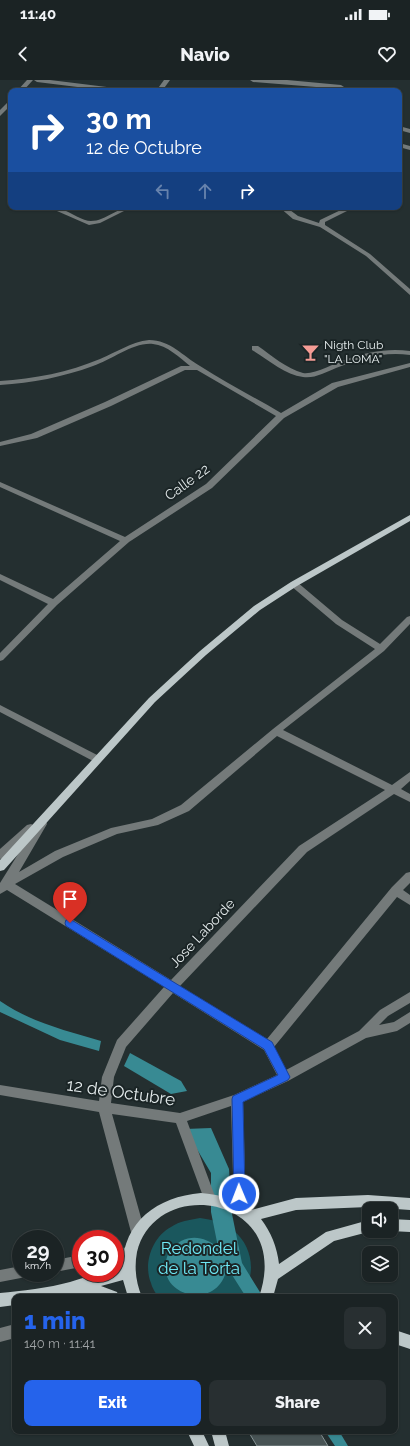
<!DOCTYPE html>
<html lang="en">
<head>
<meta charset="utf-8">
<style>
	:root { --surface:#1b2324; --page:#282f31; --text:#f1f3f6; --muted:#a0a4a6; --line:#394041; --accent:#2563eb }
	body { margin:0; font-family:Raleway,sans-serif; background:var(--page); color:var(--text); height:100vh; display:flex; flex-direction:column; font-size:15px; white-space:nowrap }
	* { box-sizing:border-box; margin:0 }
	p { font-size:13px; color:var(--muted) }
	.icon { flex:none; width:22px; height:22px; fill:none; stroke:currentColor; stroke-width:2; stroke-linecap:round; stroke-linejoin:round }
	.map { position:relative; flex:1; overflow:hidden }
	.details { position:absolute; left:12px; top:1214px; width:386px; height:140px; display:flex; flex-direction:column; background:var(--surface); border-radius:8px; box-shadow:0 1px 3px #0004,0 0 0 1px var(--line) }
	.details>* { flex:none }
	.top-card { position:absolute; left:8px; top:8px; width:394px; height:122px; border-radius:8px; box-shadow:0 1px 3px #0004,0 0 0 1px var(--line); background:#1a4fa0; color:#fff; overflow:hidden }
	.buttons { position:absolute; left:362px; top:1122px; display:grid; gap:8px }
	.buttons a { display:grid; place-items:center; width:36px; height:36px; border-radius:8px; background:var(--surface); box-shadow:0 1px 3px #0004,0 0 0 1px var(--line); font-size:20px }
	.speed { position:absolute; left:12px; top:1150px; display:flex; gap:8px; font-size:20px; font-weight:700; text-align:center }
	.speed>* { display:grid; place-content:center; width:52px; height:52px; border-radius:50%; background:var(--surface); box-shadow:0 1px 3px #0004,0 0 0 1px var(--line); line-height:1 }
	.speed small { font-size:10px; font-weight:400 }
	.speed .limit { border:6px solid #d22; background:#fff; color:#111 }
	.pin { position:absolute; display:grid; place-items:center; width:34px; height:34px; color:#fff; margin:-41px -17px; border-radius:50% 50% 50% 0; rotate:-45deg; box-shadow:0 0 4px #0007 }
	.pin .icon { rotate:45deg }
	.me { position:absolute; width:44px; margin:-22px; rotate:359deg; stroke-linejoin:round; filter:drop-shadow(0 0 3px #0008) }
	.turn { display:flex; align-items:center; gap:14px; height:84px; padding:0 12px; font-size:18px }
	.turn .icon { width:52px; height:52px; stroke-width:2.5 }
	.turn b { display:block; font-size:28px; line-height:34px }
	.lanes { display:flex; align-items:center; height:38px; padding:0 12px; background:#0003; justify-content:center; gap:20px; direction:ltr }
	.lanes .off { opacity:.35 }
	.round { display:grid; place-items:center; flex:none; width:42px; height:42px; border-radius:8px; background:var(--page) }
	.headline { display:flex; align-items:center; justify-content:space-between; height:68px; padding:0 12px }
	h1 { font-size:24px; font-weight:800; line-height:30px; color:var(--accent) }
	.button { display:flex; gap:8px; margin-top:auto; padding:8px 12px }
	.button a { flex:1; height:46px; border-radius:8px; background:var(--accent); color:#fff; font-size:16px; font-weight:800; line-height:46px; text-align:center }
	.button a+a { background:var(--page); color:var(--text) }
	.status { display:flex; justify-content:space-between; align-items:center; height:28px; padding:0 20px; background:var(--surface); direction:ltr }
	.status svg { height:11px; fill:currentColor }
	header { display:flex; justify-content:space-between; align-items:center; height:52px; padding:0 12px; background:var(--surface); font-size:18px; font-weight:800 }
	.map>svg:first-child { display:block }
	.green { fill:#1a575d }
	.water { fill:#388a93 }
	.building { fill:#485455; stroke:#869394 }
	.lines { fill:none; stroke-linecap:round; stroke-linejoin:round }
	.minor { fill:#747a7a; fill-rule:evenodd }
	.major { fill:#bcc7c8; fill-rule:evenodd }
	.route { fill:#2563eb; stroke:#184099 }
	.labels { text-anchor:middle; stroke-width:4; stroke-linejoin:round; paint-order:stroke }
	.far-poi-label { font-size:12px; fill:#e4ebec; stroke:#1b2526; text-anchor:start }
	.street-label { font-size:14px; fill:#e4ebec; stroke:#1b2526 }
	.near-street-label { font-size:17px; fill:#e4ebec; stroke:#1b2526 }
	.near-park-label { font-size:17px; fill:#6fe7f4; stroke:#1b2526 }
</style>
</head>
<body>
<div class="status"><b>11:40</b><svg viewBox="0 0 49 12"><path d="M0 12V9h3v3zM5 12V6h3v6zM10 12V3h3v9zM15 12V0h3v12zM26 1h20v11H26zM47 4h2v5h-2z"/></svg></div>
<header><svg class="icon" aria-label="back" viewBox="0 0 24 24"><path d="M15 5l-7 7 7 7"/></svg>Navio<svg class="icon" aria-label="heart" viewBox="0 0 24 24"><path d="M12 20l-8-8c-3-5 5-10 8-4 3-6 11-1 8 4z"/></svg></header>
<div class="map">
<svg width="410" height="1366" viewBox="0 0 410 1366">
	<rect width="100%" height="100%" fill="#242f30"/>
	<path class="green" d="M200,1138c12,2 23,4 33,12 21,17 24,47 7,67h-82c-2,-4 -6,-9 -7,-14 -8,-19 1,-46 20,-56 9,-6 18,-7 29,-9z"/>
	<g class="water">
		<path d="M0,921c30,21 67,30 101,40l-2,10 -39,-11 -60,-28z"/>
		<polygon points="130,973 181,1001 187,1011 171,1014 124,986"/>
		<path d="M211,1048l18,41 3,45 10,49 21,34h-17l-19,-30c-7,46 -73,30 -60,-10 2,-6 8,-12 14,-16 14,-7 26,-2 37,6l-7,-35v-39l-26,-44z"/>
		<polygon points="325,1351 339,1351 348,1366 335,1366"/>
	</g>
	<polygon class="building" points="248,1351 319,1351 328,1366 257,1366"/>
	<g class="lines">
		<g class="minor">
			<polygon points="27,0 33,0 23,11 17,11"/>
			<polygon points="34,0 50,0 123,9 126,11 110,11 37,2"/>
			<polygon points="164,0 170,0 162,11 156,11"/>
			<polygon points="250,0 287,0 341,5 344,7 341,9 253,2"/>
			<polygon points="11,19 11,25 0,36 0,30"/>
			<polygon points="399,46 410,49 410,53 399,50"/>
			<polygon points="399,63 410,66 410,70 399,67"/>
			<path d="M57,127h6l-1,2c9,4 21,12 29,12 15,0 26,-14 41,-14l-32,16 -11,2 -32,-14z"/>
			<polygon points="279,127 286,127 298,136 319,143 320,140 347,127 355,127 325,142 325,145 370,174 410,209 410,215 366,176 320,147 293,139"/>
			<path d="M149,260c21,0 34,16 51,26 26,17 54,31 81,47l51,-30 78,-20v4l-72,20 -54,31 -72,70 -83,54 -72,63 -54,55 -3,1v-8l48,-49 -48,-24v-6l53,25 67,-58 -120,-54v-5l125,55 81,-53 70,-68 -79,-46h-12l-74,36 -74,32 -37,8v-4l31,-8 74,-32 76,-36h9c-10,-8 -23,-21 -37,-22 -20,-2 -41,16 -60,22 -30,11 -61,17 -93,19v-4c34,-2 69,-9 100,-22 17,-7 31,-17 49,-19z"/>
			<path d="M252,266h6c13,9 29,23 45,27 11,2 32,-10 44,-14 21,-7 41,-11 63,-8v4c-27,-4 -50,4 -74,13 -10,4 -22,11 -33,9 -18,-2 -35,-18 -51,-27z"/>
			<path d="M294,501l3,1 45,38 38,24 27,-27 3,-1v8l-26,27 -101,79 109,55 18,-13v9l-9,8 9,5v8l-16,-8 -87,58 -127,134 87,53 125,-152 14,-14 4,-1v11l-7,7 7,5v10l-13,-8 -123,150 12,23 73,-39 21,-21 30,-18v11l-22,13 -9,9 15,-3 16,-10v11l-13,8 -31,7 -78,43 -45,21 3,107 -1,4 -5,2 -5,-2 -1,-4 -3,-103 -44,15 29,78 -1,4 -5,2 -5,-2 -1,-4 -28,-76 -64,-9 33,118 -2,4 -5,2 -5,-2 -2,-4 -32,-120 -99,-17v-10l99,16 3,-24 15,-37 47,-53 -157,-97 -7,4v-11l30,-48 -26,23 -4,1v-10l27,-24 4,-1 4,2 3,-5h8l1,3 -28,48 36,-21 56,-23 41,-9 29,-14 92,-76 102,-80 -39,-25 -45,-38 -1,-2zM277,656l108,54 -86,56 -128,134 -156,-96 48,-27 54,-23 41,-9 31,-14zM173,913l91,57 13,25 -43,20 -54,18 -69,-10 3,-26 12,-30z"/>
			<polygon points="0,625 101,677 102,679 101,681 93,681 0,632"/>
			<polygon points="129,1167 134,1169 136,1173 134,1177 115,1181 115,1169"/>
			<polygon points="81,1175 81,1187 55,1192 55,1180"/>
			<polygon points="21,1186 21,1193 27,1193 26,1197 0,1202 0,1190"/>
			<polygon points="15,1244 15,1258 0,1262 0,1248"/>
		</g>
		<g class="major">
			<polygon points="410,435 410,441 297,506 260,530 206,575 155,622 4,790 0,791 0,780 149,618 200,571 254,526 291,502"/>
			<path d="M201,1113c18,2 36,5 50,17l45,-12 72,-3 42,3v12l-42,-3 -72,3 -35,9c10,13 16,28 18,45l47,-32 43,-12v11h3l-38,10 -56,38 -5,18h-14c35,-101 -103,-123 -122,-45 -3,16 -1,31 5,45h-14l-5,-17 -22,6 16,6 2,5h-25l-21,-3 -15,3h-43v8l-15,2v-14c21,-2 49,-5 70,-11 15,-5 29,-9 45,-9v-4l7,-2c2,-46 35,-70 79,-74z"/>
			<polygon points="391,1139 410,1140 410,1152 391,1151"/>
			<polygon points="395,1250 410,1255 410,1269 395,1264"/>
			<polygon points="187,1351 202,1351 209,1366 194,1366"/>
			<polygon points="211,1351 225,1351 229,1366 215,1366"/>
		</g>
	</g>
	<polygon class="route" points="70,839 272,962 290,997 288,1000 243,1022 245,1114 244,1117 239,1119 235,1117 234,1114 232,1019 233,1016 278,995 264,969 66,846 65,843 66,840"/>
	<defs>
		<symbol id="bar-bare" viewBox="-9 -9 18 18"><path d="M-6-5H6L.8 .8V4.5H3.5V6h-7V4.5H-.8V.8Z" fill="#f59c95" stroke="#1b2526" stroke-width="2.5" paint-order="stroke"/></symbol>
	</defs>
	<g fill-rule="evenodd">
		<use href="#bar-bare" x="298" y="260" width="25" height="25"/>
	</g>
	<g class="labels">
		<g class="far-poi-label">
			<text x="324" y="269">Nigth Club<tspan x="324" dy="14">"LA LOMA"</tspan></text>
		</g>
		<g class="street-label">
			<text transform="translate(187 402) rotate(-36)" y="5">Calle 22</text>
			<text transform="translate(202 853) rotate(-47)" y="5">Jose Laborde</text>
		</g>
		<g class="near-street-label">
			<text transform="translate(121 1012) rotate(8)" y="6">12 de Octubre</text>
		</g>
		<g class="near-park-label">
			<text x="199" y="1174">Redondel<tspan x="199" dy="20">de la Torta</tspan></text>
		</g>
	</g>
</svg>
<div class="buttons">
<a><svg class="icon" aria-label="sound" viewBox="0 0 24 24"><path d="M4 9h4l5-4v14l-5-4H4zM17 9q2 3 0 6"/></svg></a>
<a><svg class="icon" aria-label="layers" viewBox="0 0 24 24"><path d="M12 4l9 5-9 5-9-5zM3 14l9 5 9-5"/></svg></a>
</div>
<div class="speed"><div>29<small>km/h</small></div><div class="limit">30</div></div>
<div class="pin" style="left:70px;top:843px;background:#d93025"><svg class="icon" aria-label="arrive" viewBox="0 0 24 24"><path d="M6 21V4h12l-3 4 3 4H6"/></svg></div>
<svg class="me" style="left:239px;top:1114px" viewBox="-20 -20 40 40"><circle r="17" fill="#2563eb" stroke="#fff" stroke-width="3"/><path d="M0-11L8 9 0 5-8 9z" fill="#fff"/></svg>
<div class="top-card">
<div class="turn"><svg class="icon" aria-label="right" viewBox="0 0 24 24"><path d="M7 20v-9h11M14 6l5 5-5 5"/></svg><div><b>30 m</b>12 de Octubre</div></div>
<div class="lanes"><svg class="icon off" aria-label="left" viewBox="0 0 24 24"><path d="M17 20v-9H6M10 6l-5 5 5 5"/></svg><svg class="icon off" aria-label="ahead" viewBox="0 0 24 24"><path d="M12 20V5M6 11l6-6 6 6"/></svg><svg class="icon" aria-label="right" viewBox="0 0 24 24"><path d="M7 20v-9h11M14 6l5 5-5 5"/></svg></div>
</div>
<section class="details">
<div class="headline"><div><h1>1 min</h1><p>140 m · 11:41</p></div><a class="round"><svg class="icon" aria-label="close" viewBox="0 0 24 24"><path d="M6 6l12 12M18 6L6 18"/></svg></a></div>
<div class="button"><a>Exit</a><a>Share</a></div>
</section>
</div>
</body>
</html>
